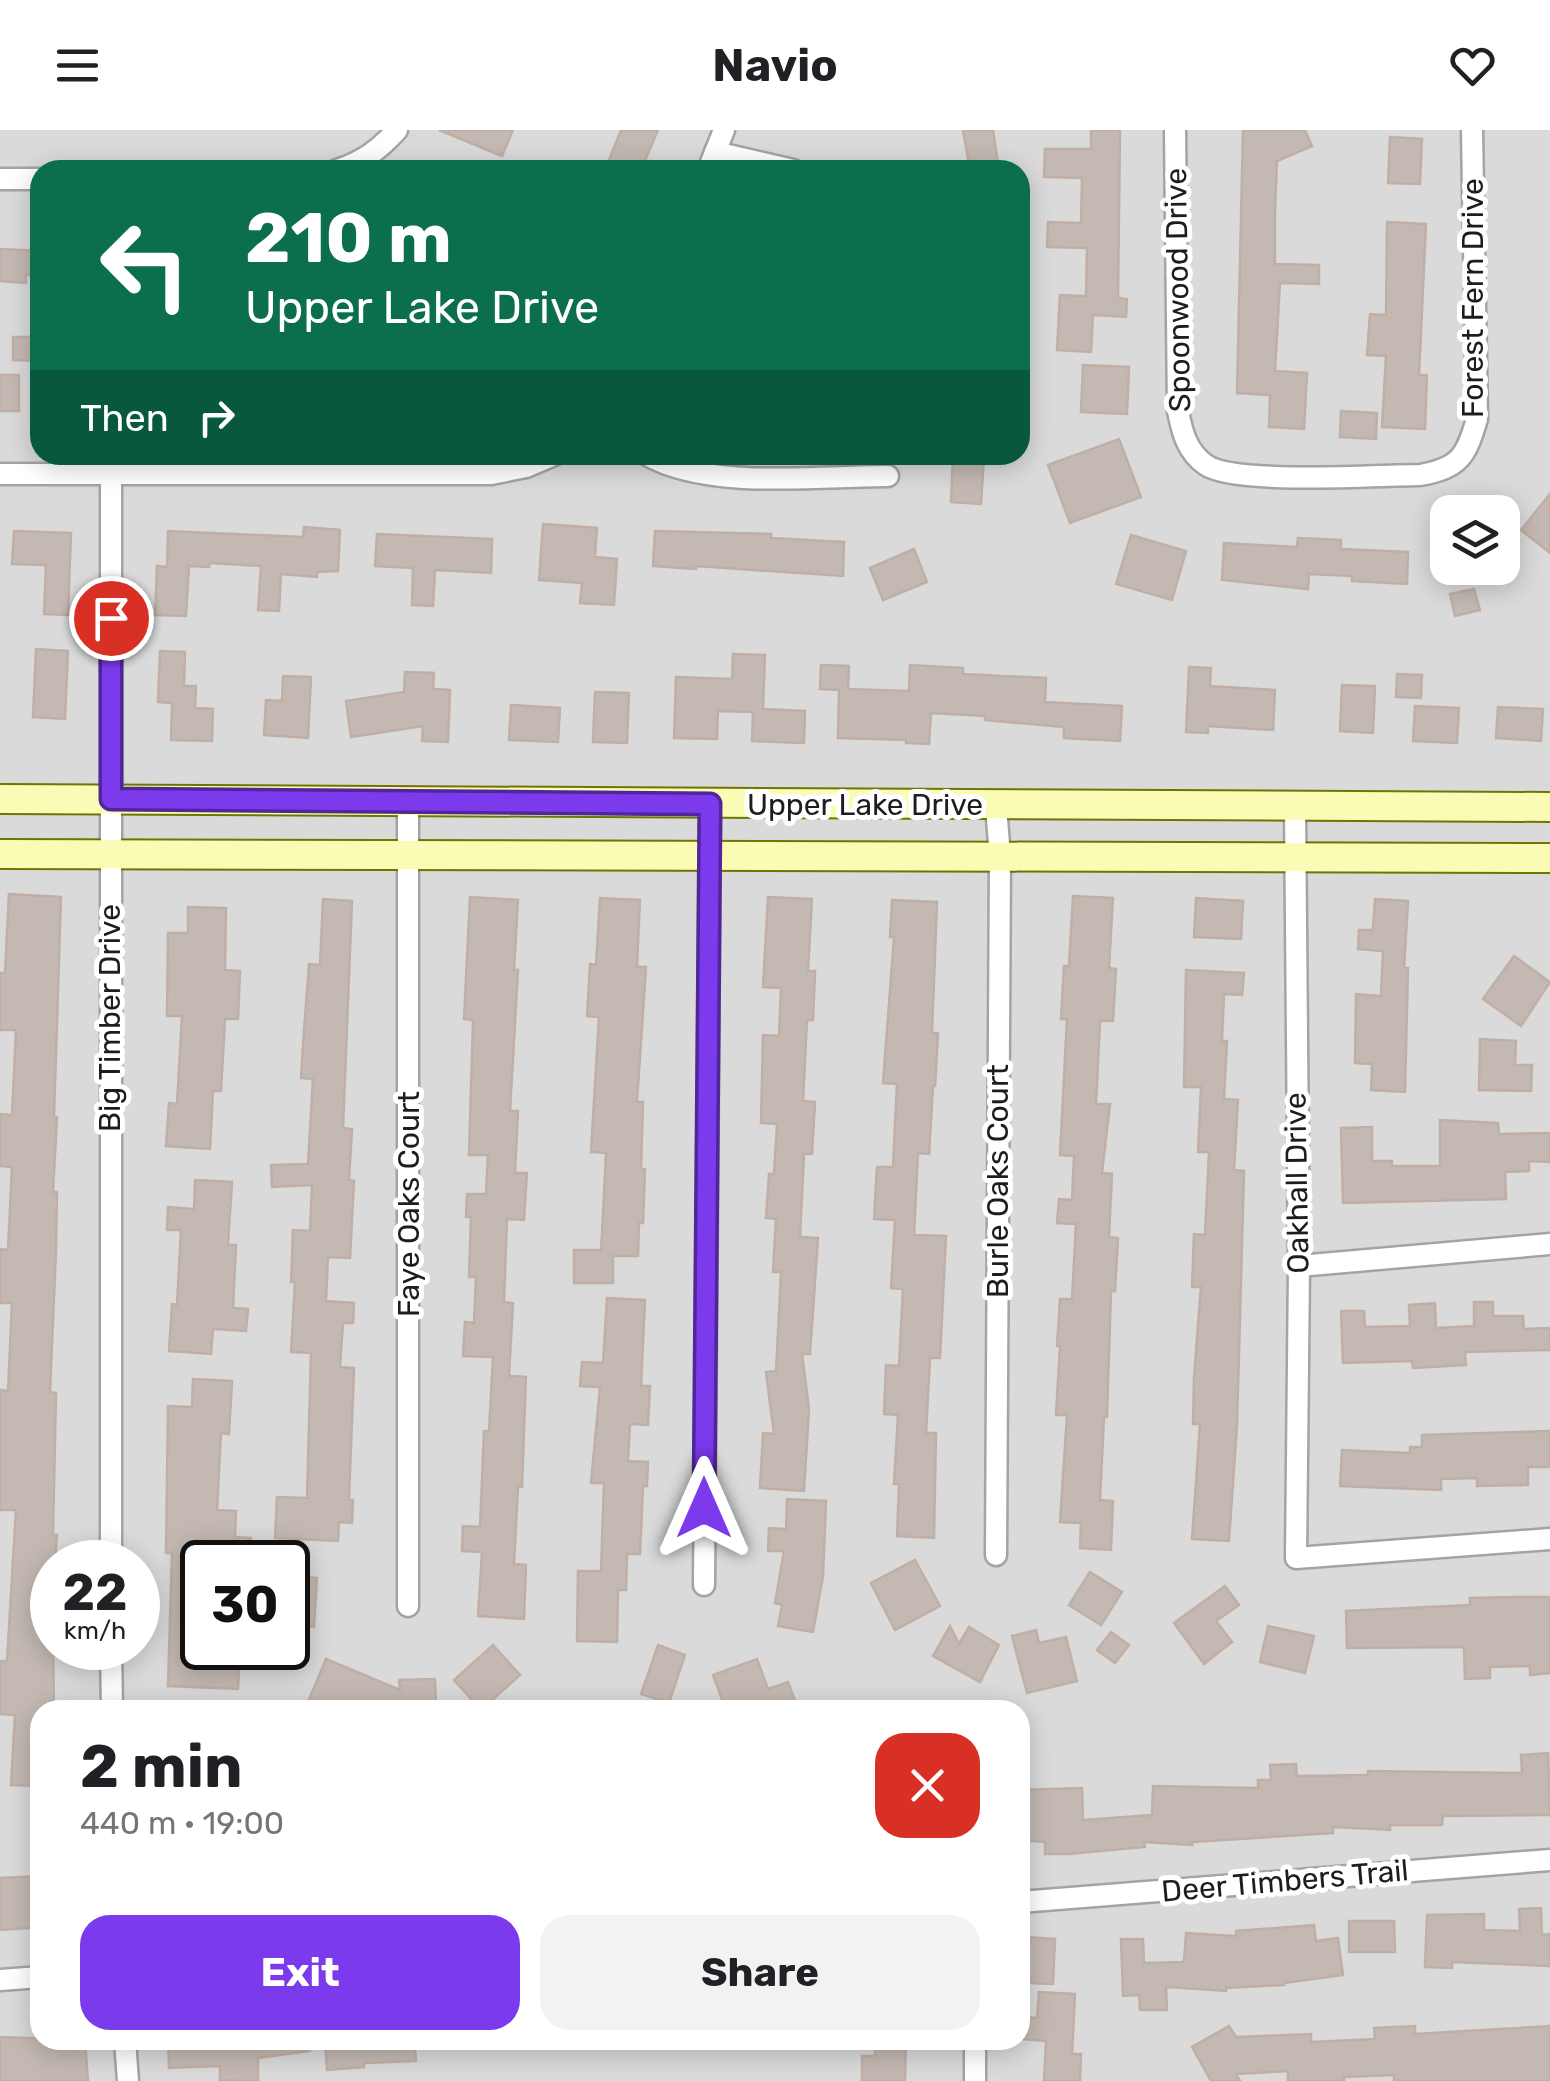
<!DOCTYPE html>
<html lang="en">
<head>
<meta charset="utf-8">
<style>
	:root { --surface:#fff; --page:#f2f2f2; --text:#202124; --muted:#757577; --accent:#7c3aed }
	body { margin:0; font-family:Rubik,sans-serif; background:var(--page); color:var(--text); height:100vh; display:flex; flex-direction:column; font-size:38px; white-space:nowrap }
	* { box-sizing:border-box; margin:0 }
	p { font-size:32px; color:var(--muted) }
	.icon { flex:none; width:55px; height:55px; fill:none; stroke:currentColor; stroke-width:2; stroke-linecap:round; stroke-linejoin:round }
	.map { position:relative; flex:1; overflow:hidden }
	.panel { position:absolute; left:30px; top:1570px; width:1000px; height:350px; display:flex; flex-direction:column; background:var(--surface); border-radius:30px; box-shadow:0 5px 25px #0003 }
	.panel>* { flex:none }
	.top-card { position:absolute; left:30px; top:30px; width:1000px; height:305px; border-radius:30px; box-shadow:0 5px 25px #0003; background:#0b6e4f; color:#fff; overflow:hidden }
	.buttons { position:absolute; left:1430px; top:365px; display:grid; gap:20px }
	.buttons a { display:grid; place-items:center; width:90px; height:90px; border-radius:20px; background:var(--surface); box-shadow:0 5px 25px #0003; font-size:50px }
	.speed { position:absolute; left:30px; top:1410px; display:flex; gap:20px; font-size:50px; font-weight:700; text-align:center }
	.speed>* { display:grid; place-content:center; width:130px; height:130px; border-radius:50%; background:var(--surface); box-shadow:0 5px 25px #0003; line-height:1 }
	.speed small { font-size:25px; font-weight:400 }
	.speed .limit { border:5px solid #111; border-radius:15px; background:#fff; color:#111 }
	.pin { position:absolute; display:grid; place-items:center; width:85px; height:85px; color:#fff; margin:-42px; border:5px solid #fff; border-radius:50%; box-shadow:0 2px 10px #0007 }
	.me { position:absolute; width:110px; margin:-55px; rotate:0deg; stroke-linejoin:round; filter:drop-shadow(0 0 8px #0008) }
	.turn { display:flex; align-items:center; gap:35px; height:210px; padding:0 50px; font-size:45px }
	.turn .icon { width:130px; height:130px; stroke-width:2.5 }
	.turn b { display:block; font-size:70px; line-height:85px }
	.then { display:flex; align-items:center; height:95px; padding:0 50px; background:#0003; gap:20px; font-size:38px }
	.round { display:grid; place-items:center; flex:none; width:105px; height:105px; border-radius:30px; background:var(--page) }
	.summary { display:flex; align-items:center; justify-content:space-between; height:170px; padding:0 50px }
	h1 { font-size:60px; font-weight:700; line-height:75px }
	.button { display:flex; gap:20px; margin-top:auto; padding:20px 50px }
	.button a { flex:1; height:115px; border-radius:30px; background:var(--accent); color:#fff; font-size:40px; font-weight:700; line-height:115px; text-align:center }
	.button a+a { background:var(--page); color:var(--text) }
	header { display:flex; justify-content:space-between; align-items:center; height:130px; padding:0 50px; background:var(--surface); font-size:45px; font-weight:700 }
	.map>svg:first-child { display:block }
	.residential { fill:#dbdada; fill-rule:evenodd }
	.building { fill:#c3b9b2; stroke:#c0afa5; stroke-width:2.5 }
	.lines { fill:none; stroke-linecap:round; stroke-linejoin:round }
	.street-casing { stroke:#a4a4a4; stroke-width:25 }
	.secondary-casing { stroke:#6f7502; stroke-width:32 }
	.street { stroke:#fff; stroke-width:20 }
	.secondary { stroke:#fafbb4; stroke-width:28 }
	.route-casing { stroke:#51269a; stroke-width:25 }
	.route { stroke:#7c3aed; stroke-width:18 }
	.labels { text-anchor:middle; stroke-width:10; stroke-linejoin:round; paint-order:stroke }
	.street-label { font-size:30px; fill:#1d1d1d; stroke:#fff }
</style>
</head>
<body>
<header><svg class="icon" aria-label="menu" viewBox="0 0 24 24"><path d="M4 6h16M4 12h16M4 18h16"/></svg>Navio<svg class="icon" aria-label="heart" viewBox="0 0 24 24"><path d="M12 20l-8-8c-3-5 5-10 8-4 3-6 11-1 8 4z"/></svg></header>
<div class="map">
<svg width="1550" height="1951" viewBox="0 0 1550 1951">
	<rect width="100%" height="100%" fill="#efeae2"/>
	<path class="residential" d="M0,0h1550v1951h-1550zM40,40h980v285h-980zM1448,382h54v56h-54zM52,1432h86v86h-86zM202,1432h86v86h-86zM40,1580h980v330h-980z"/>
	<g class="building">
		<polygon points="439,0 513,0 502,26"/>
		<polygon points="621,0 658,0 641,40 605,40"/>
		<polygon points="963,0 993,0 999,40 970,40"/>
		<polygon points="1091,0 1120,0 1118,168 1127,169 1126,187 1093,185 1091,222 1057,220 1060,165 1086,166 1087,118 1047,117 1048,92 1081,93 1082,48 1044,47 1045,19 1091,19"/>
		<polygon points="1243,0 1305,0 1312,16 1277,31 1275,81 1275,134 1319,135 1319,154 1280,153 1275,241 1307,243 1304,299 1269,297 1270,265 1237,263"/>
		<polygon points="1390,7 1422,9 1420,54 1388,53"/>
		<polygon points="1387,92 1426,94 1419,245 1427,245 1425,299 1382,297 1386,226 1367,225 1370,184 1386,185"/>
		<polygon points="0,119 40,121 40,145 26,145 26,153 0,151"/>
		<polygon points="13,207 38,207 38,231 13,230"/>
		<polygon points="1083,235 1129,237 1127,284 1081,282"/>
		<rect x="0" y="245" width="19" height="36"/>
		<polygon points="1341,281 1377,283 1376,309 1340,307"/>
		<polygon points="1119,309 1141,367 1070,393 1048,335"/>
		<polygon points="953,325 984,326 981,374 951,372"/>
		<polygon points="1550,364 1550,423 1521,400"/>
		<polygon points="543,394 597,398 595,427 617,429 614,475 580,473 582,453 539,450"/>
		<polygon points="304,397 340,400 338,441 317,442 317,447 281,444 279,481 258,480 261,436 210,433 209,437 189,436 186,486 155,485 157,436 167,437 168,401 303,407"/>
		<polygon points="14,401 71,403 68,485 44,484 46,435 12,434"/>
		<polygon points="655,401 771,404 771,408 844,412 843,446 696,436 696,439 653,436"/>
		<polygon points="377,404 492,409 491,443 435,440 433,476 412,475 413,438 375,436"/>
		<polygon points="1131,405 1186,421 1172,470 1116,454"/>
		<polygon points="1298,408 1341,410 1341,419 1408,422 1407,454 1352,451 1352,446 1309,444 1308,459 1222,450 1224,413 1297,417"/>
		<polygon points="914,419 927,452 883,470 870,438"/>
		<polygon points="1474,459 1480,480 1455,486 1450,464"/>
		<polygon points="36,519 68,521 65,589 33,587"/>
		<polygon points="160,521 185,522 184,556 196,556 195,578 213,579 212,611 171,610 172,573 158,572"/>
		<polygon points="733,524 765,525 763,579 805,581 804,613 752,611 753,582 718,581 717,609 674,608 676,547 732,549"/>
		<polygon points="821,535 849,536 848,559 909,561 910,535 963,538 963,544 1046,548 1045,572 1122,576 1120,611 1064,608 1064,597 985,590 985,586 931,583 929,614 906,613 906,610 838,608 839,560 820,559"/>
		<polygon points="1189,537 1211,538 1210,556 1275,560 1273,600 1208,596 1208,603 1186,602"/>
		<polygon points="405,542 434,543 433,559 450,560 448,612 422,611 423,596 351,607 346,571 404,562"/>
		<polygon points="1397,544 1422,545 1421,568 1396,567"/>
		<polygon points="283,546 311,547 308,608 264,605 266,570 282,571"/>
		<polygon points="1342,555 1375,556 1373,603 1340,601"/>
		<polygon points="595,562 629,563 627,613 593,612"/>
		<polygon points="511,575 560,578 558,612 509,610"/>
		<polygon points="1415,576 1459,578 1457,613 1413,611"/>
		<polygon points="1498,577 1543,579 1541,611 1496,608"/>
		<polygon points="9,764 61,767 54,987 57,987 53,1062 57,1062 56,1121 50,1262 56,1263 53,1405 57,1405 55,1432 52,1432 54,1580 40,1580 40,1656 11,1655 15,1585 0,1584 0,1531 7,1531 16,1380 0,1380 0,1260 8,1261 12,1173 0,1173 0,1119 8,1120 12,1037 0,1036 0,984 12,985 16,900 0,900 0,843 5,843"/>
		<polygon points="1073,766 1113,768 1109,838 1116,839 1113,891 1100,891 1096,974 1110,974 1102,1043 1112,1044 1109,1107 1118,1108 1115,1161 1111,1161 1107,1287 1104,1287 1100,1370 1113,1371 1111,1420 1080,1418 1081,1393 1060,1392 1067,1285 1056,1285 1060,1216 1057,1216 1060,1169 1072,1169 1076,1094 1057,1093 1059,1069 1072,1070 1074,1026 1060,1025 1067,889 1061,889 1064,836 1069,836"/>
		<polygon points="470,767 518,770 514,840 518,840 510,981 518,981 515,1043 527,1043 524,1090 507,1089 504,1172 513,1173 509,1246 526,1247 522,1357 518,1357 514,1434 526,1435 524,1489 478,1486 482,1422 462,1421 463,1396 480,1397 484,1301 489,1301 493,1227 463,1226 465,1192 474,1193 476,1147 469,1147 471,1087 466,1087 467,1064 486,1064 488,1025 469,1025 473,890 464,889"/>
		<polygon points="768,767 812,769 808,841 815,841 813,890 807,890 803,971 815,972 812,1024 804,1024 800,1107 818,1108 810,1224 802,1224 809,1279 804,1361 760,1358 763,1303 774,1304 766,1242 776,1241 781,1142 773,1142 776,1089 766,1088 769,1044 774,1044 777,994 761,993 763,905 779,906 781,858 763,857"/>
		<polygon points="600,768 640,770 637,837 646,837 637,972 643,972 641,1039 645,1039 643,1093 639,1093 638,1126 613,1126 613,1153 574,1153 574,1120 601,1120 602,1104 606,1023 591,1022 599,887 587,886 590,834 596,835"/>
		<polygon points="1196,768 1243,771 1241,809 1194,807"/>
		<polygon points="323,769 352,771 343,998 352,999 349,1050 354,1051 350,1128 328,1127 326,1171 354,1173 353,1193 343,1193 340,1237 354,1238 349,1370 353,1370 352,1393 339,1392 338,1411 275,1408 277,1367 307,1368 311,1223 291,1222 295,1152 291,1152 293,1100 310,1101 312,1055 272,1057 271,1035 308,1034 313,949 301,948 304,901 309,834 320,835"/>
		<polygon points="1375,769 1408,771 1404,838 1408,838 1405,962 1371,960 1372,934 1355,933 1356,864 1381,866 1383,821 1358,819 1359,800 1373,800"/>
		<polygon points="892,770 937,772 932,903 938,903 935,956 933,956 929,1024 918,1023 914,1105 946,1106 940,1228 930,1228 926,1303 936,1303 934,1408 897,1406 899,1354 894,1354 898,1285 884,1284 886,1235 899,1236 903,1159 891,1158 895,1090 874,1089 877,1037 893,1037 897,954 883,953 894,807 890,807"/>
		<polygon points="188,777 226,778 225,840 240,841 238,889 225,889 221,961 213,961 210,1019 166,1016 169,973 177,974 182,886 167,886 168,803 188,803"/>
		<polygon points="1514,826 1550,852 1521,896 1483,869"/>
		<polygon points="1186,840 1244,843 1242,865 1224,864 1222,911 1227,911 1224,969 1238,970 1234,1040 1244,1041 1237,1295 1229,1411 1192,1409 1200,1294 1193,1294 1194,1247 1201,1157 1192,1157 1194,1104 1205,1105 1209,1022 1198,1022 1201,957 1184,957"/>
		<polygon points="1480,909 1516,911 1515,935 1532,935 1531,961 1479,960"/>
		<polygon points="1440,990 1498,993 1499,1004 1550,1003 1550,1032 1529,1031 1529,1041 1505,1042 1506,1069 1343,1073 1341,998 1372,997 1372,1031 1392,1031 1392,1036 1440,1036"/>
		<polygon points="195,1050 232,1052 228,1115 236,1115 233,1178 248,1179 246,1201 213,1199 211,1224 169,1221 172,1174 177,1175 181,1100 167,1100 168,1077 194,1079"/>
		<polygon points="607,1168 645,1170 641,1256 650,1256 648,1295 630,1294 628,1331 648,1332 647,1356 643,1356 640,1424 627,1424 626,1460 618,1460 617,1512 577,1511 578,1441 601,1441 604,1353 591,1353 600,1257 580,1256 582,1232 603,1233"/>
		<polygon points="1474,1172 1493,1172 1493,1186 1523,1186 1524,1199 1550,1198 1550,1220 1465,1222 1466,1235 1413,1238 1412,1231 1343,1233 1341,1181 1364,1181 1365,1197 1410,1196 1409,1175 1435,1173 1436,1198 1474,1196"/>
		<polygon points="193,1249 232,1251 229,1304 221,1303 217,1380 236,1381 235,1407 251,1408 250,1432 202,1432 202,1518 240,1518 238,1559 168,1556 172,1423 166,1423 168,1276 192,1277"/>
		<polygon points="1550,1301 1550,1337 1528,1337 1528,1355 1477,1356 1477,1348 1441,1349 1441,1360 1340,1356 1342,1320 1410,1323 1410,1317 1422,1317 1422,1305"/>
		<polygon points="787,1369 826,1371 823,1446 813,1502 778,1496 782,1475 775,1473 784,1421 768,1421 769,1398 786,1399"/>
		<polygon points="915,1430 940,1476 895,1500 871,1453"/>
		<polygon points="1090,1442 1122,1462 1101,1495 1069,1475"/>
		<polygon points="288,1446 317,1448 314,1497 288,1495"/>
		<polygon points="1225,1456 1239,1475 1216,1491 1232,1512 1204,1534 1174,1493"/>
		<polygon points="1516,1467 1550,1467 1550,1543 1530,1545 1530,1536 1490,1537 1490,1548 1465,1549 1464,1517 1347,1518 1346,1481 1470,1475 1470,1468"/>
		<polygon points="950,1496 959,1514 969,1497 999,1515 980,1552 933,1526"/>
		<polygon points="1268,1496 1314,1506 1305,1543 1260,1532"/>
		<polygon points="1036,1500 1039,1513 1066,1507 1077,1551 1027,1563 1012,1506"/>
		<polygon points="1111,1502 1129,1515 1115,1533 1097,1520"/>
		<polygon points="493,1515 520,1545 481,1580 454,1550"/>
		<polygon points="658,1515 685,1525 669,1573 641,1564"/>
		<polygon points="326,1529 400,1560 399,1550 435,1549 436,1575 447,1580 328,1580 308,1572"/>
		<polygon points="757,1529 768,1559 788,1552 797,1576 786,1580 726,1580 713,1545"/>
		<polygon points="1548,1623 1550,1685 1443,1686 1442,1695 1390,1695 1390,1700 1333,1697 1333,1703 1193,1712 1192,1715 1144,1712 1145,1717 1069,1724 1045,1724 1045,1712 1020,1710 1020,1660 1082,1658 1083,1690 1152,1685 1153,1656 1258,1658 1258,1650 1271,1650 1270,1635 1296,1634 1297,1646 1368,1645 1368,1641 1522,1643 1521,1625"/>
		<polygon points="40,1746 40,1797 0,1800 0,1748"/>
		<polygon points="1541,1778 1542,1805 1550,1804 1550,1836 1452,1832 1452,1838 1425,1837 1427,1785 1484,1784 1484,1800 1520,1801 1519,1779"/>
		<polygon points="1349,1791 1394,1791 1395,1822 1349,1822"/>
		<polygon points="1314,1795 1316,1811 1338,1808 1343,1845 1284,1853 1284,1855 1226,1858 1226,1861 1166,1857 1167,1880 1140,1880 1139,1865 1123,1866 1121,1809 1143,1809 1144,1833 1184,1832 1186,1803 1236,1806 1236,1801"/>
		<polygon points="1026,1807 1055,1809 1053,1854 1029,1853 1029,1843 1024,1843"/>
		<polygon points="1039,1862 1075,1864 1072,1924 1081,1924 1080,1951 1044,1951 1046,1911 1023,1909 1024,1887 1037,1888"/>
		<polygon points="1229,1896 1236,1907 1311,1904 1311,1912 1375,1909 1374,1898 1415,1896 1415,1904 1550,1896 1550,1951 1394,1951 1394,1945 1344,1947 1344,1951 1288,1951 1288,1941 1236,1944 1240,1951 1211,1951 1192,1917"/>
		<polygon points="0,1907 85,1910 88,1951 0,1951"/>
		<polygon points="168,1910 310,1910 310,1921 258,1928 258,1951 220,1950 220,1936 169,1938"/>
		<polygon points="325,1910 414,1910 416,1931 364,1933 364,1937 327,1940"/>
		<polygon points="875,1910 906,1910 905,1951 862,1951 862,1926 875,1926"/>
	</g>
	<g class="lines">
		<defs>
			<g id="street">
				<path d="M1175,0l3,281c4,21 9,41 28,54 29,20 172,10 214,10 40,-7 46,-19 57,-56l-5,-289"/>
				<polyline points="715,22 793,40"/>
				<path d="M337,40c25,-8 42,-20 60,-40"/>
				<polyline points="708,40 724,0"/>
				<polyline points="0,49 40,49"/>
				<path d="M647,325c61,35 171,21 241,21"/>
				<polyline points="0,344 491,344 526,337 554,325"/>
				<polyline points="1295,678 1299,1136 1296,1428 1550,1409"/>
				<polyline points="1299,1136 1550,1114"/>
				<polyline points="996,1425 1000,727 996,676"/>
				<polyline points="111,1432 111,344"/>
				<polyline points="704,1455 710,674"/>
				<polyline points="408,1476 408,673"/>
				<polyline points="111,1518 112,1580"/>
				<polyline points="1020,1772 1550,1730"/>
				<polyline points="0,1850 40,1847"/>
				<polyline points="125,1910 128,1951"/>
				<polyline points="975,1910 975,1951"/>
			</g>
			<g id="secondary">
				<polyline points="0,669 1550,677"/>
				<polyline points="0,724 1550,728"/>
			</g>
		</defs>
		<use href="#street" class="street-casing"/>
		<use href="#secondary" class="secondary-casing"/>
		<use href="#street" class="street"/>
		<use href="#secondary" class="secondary"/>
	</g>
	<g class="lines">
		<defs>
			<polyline id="route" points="111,488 111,669 710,674 704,1378"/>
		</defs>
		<use href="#route" class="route-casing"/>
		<use href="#route" class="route"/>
	</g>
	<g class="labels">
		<g class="street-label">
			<text transform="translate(1178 160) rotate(-91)" y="10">Spoonwood Drive</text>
			<text transform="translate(1473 168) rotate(-90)" y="10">Forest Fern Drive</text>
			<text x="865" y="685">Upper Lake Drive</text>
			<text transform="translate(110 888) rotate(-90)" y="10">Big Timber Drive</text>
			<text transform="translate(998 1051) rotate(-90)" y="10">Burle Oaks Court</text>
			<text transform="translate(1297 1053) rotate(-91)" y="10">Oakhall Drive</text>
			<text transform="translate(409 1074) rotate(-90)" y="10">Faye Oaks Court</text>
			<text transform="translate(1285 1751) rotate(-5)" y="10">Deer Timbers Trail</text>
		</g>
	</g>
</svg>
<div class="buttons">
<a><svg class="icon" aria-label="layers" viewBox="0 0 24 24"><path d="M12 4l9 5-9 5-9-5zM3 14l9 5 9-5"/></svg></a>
</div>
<div class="speed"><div>22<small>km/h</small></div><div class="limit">30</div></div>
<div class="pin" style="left:111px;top:488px;background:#d93025"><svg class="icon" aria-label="arrive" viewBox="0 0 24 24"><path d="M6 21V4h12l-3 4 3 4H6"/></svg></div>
<svg class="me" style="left:704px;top:1378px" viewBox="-20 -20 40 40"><path d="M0-17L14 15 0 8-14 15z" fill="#7c3aed" stroke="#fff" stroke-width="4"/></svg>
<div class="top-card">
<div class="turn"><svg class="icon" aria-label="left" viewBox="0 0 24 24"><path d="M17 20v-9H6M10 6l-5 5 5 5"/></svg><div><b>210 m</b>Upper Lake Drive</div></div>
<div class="then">Then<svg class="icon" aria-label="right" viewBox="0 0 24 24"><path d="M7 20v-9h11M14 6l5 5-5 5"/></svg></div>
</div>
<section class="panel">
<div class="summary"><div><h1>2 min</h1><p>440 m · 19:00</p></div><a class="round" style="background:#d93025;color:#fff"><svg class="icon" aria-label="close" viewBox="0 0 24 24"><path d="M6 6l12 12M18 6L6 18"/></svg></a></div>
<div class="button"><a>Exit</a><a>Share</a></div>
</section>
</div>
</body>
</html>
